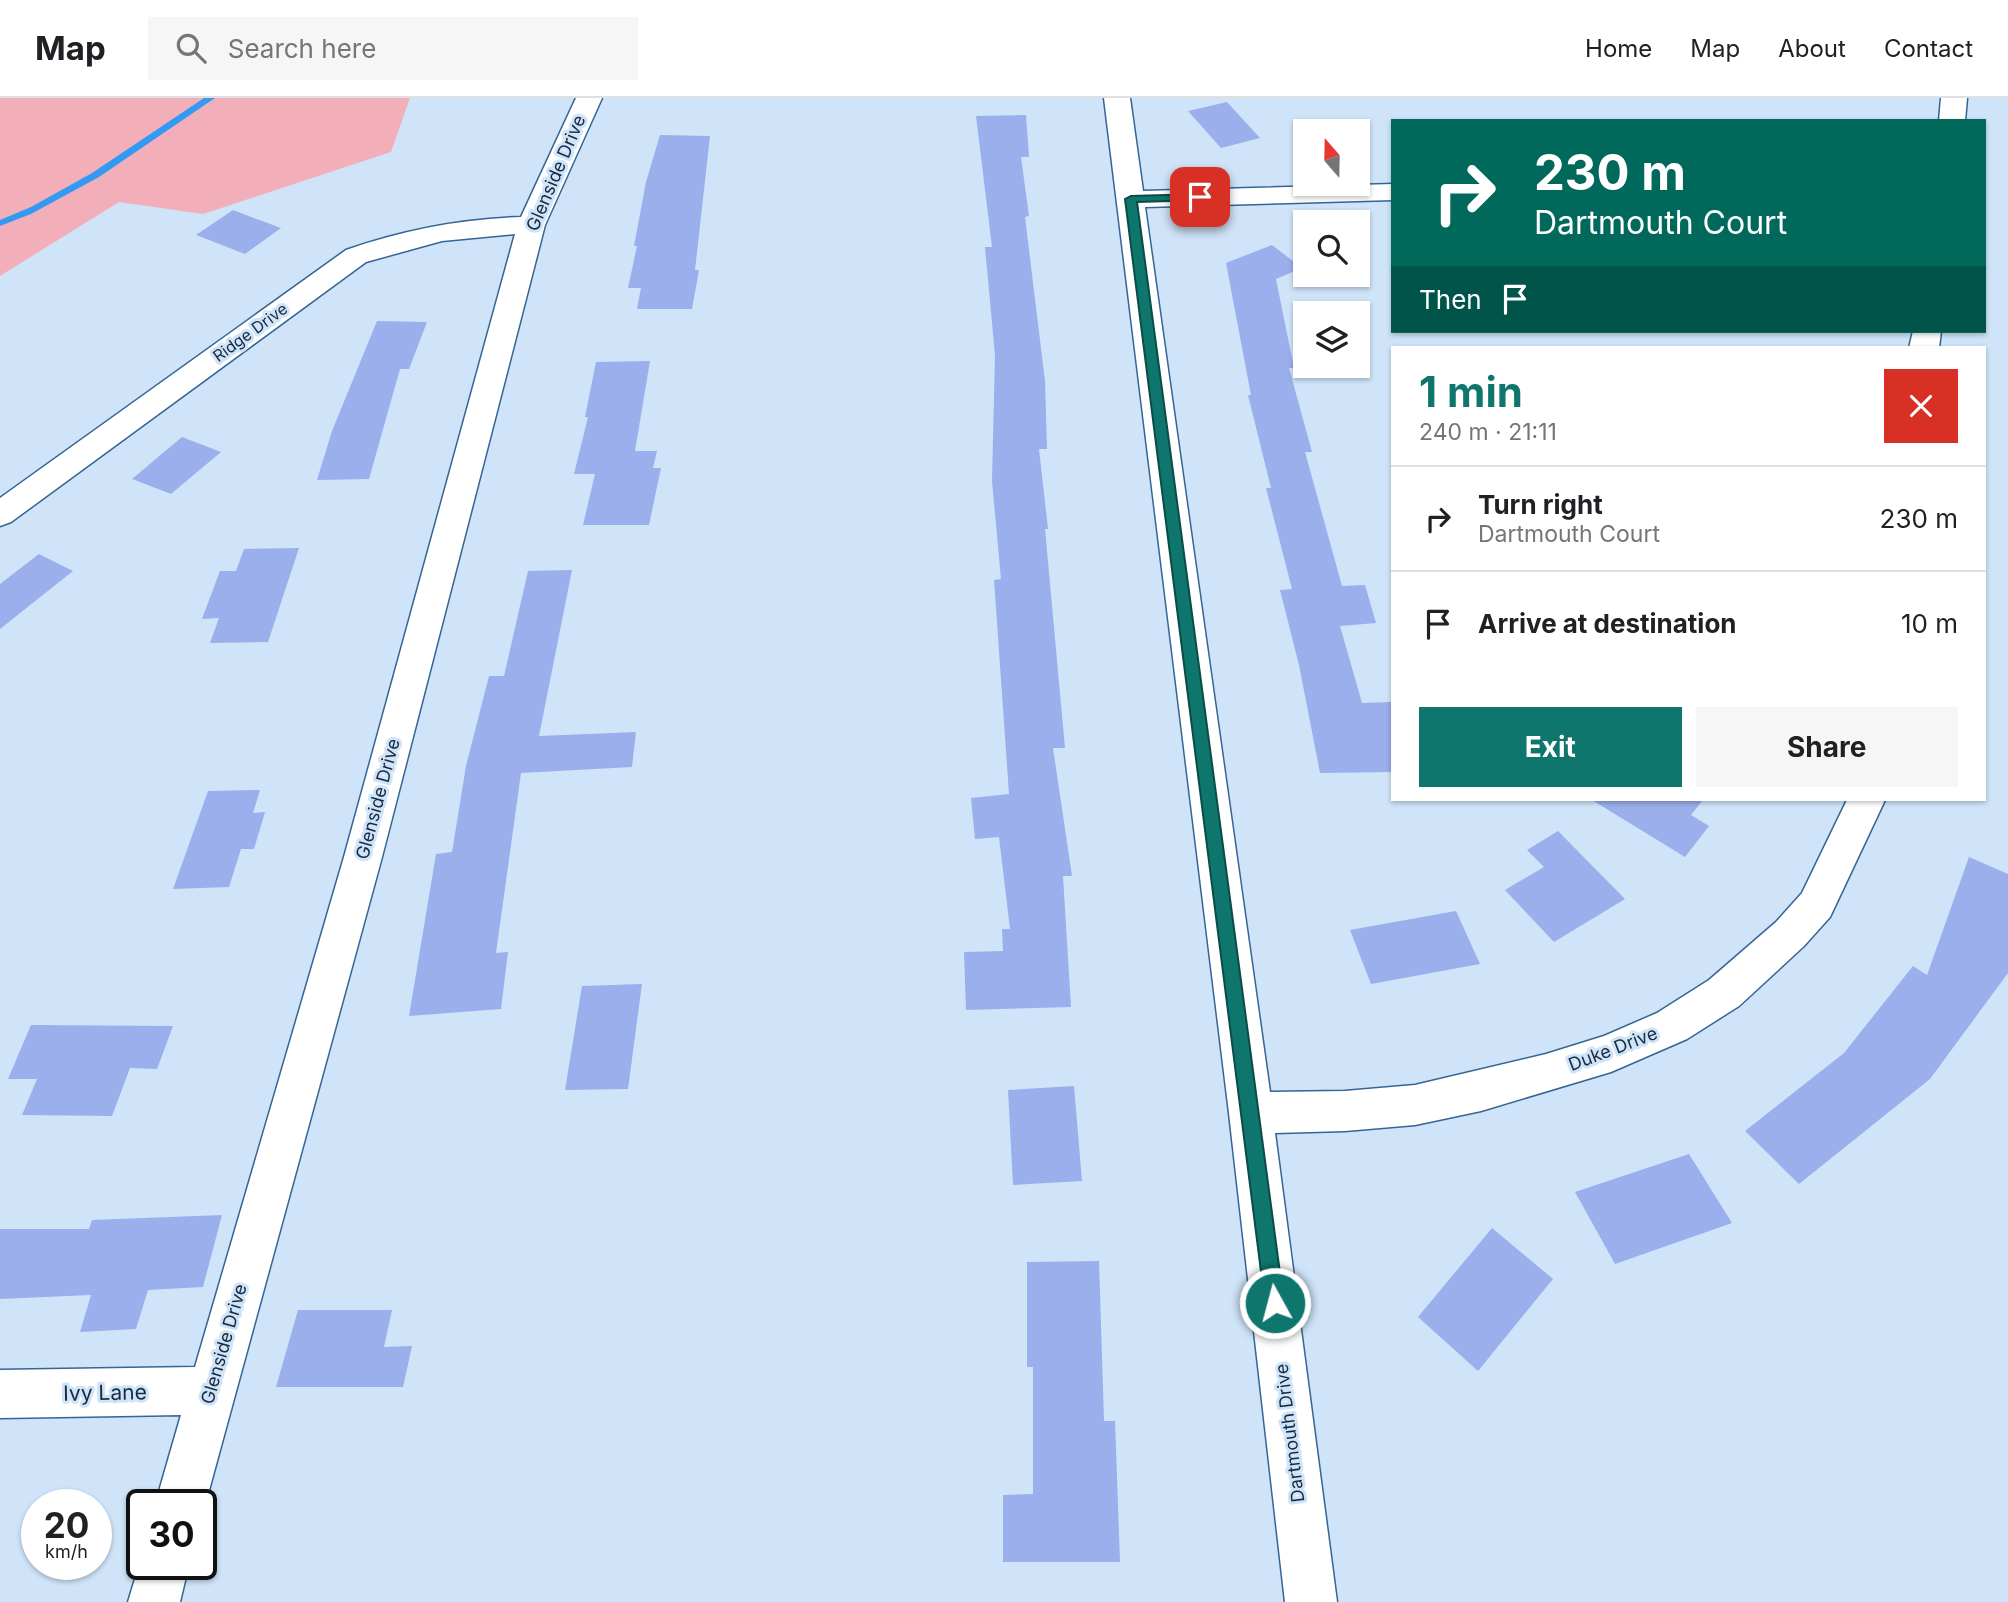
<!DOCTYPE html>
<html lang="en">
<head>
<meta charset="utf-8">
<style>
	:root { --surface:#fff; --page:#f6f6f6; --text:#202124; --muted:#757577; --line:#e0e0e0; --accent:#0f766e }
	body { margin:0; font-family:Inter,sans-serif; background:var(--page); color:var(--text); height:100vh; display:flex; flex-direction:column; font-size:26px; white-space:nowrap }
	* { box-sizing:border-box; margin:0 }
	p { font-size:23px; color:var(--muted) }
	.icon { flex:none; width:38px; height:38px; fill:none; stroke:currentColor; stroke-width:2; stroke-linecap:round; stroke-linejoin:round }
	.map { position:relative; flex:1; overflow:hidden }
	.sheet { position:absolute; left:1391px; top:248px; width:595px; height:455px; display:flex; flex-direction:column; background:var(--surface); border-radius:0px; box-shadow:0 2px 5px #0004 }
	.sheet>* { flex:none }
	.top-card { position:absolute; left:1391px; top:21px; width:595px; height:214px; border-radius:0px; box-shadow:0 2px 5px #0004; background:#00695c; color:#fff; overflow:hidden }
	.needle { width:46px; rotate:340deg }
	.controls { position:absolute; left:1293px; top:21px; display:grid; gap:14px }
	.controls a { display:grid; place-items:center; width:77px; height:77px; border-radius:0px; background:var(--surface); box-shadow:0 2px 5px #0004; font-size:35px }
	.speed { position:absolute; left:21px; top:1391px; display:flex; gap:14px; font-size:35px; font-weight:700; text-align:center }
	.speed>* { display:grid; place-content:center; width:91px; height:91px; border-radius:50%; background:var(--surface); box-shadow:0 2px 5px #0004; line-height:1 }
	.speed small { font-size:18px; font-weight:400 }
	.speed .limit { border:4px solid #111; border-radius:10px; background:#fff; color:#111 }
	.pin { position:absolute; display:grid; place-items:center; width:60px; height:60px; color:#fff; margin:-30px; border-radius:14px; box-shadow:0 4px 10px #0006 }
	.me { position:absolute; width:77px; margin:-38px; rotate:353deg; stroke-linejoin:round; filter:drop-shadow(0 0 5px #0008) }
	.turn { display:flex; align-items:center; gap:24px; height:147px; padding:0 28px; font-size:32px }
	.turn .icon { width:91px; height:91px; stroke-width:2.5 }
	.turn b { display:block; font-size:49px; line-height:60px }
	.then { display:flex; align-items:center; height:66px; padding:0 28px; background:#0003; gap:14px; font-size:26px }
	.round { display:grid; place-items:center; flex:none; width:74px; height:74px; border-radius:0px; background:var(--page) }
	.overview { display:flex; align-items:center; justify-content:space-between; height:119px; padding:0 28px }
	h1 { font-size:42px; font-weight:700; line-height:52px; color:var(--accent) }
	.button { display:flex; gap:14px; margin-top:auto; padding:14px 28px }
	.button a { flex:1; height:80px; border-radius:0px; background:var(--accent); color:#fff; font-size:28px; font-weight:700; line-height:80px; text-align:center }
	.button a+a { background:var(--page); color:var(--text) }
	ul { padding:0; list-style:none }
	li { display:flex; align-items:center; gap:21px; height:105px; padding:0 28px; border-top:2px solid var(--line) }
	li div { flex:1 }
	li b { display:block; font-size:26px }
	li em { font-style:normal }
	header { display:flex; align-items:center; gap:42px; box-sizing:border-box; height:98px; padding:0 35px; background:var(--surface); border-bottom:2px solid var(--line) }
	header strong { font-size:33px }
	nav { display:flex; gap:38px; margin-inline-start:auto; font-size:24px }
	.search { width:490px; height:63px; background:var(--page); display:flex; align-items:center; gap:18px; box-sizing:border-box; padding:0 24px; border-radius:0px; color:var(--muted); font-size:26px }
	.map>svg:first-child { display:block }
	.green { fill:#f2afb9 }
	.lines { fill:none; stroke-linecap:round; stroke-linejoin:round }
	.stream { fill:#339af3; fill-rule:evenodd }
	.building { fill:#9aafec }
	.street-casing { stroke:#356594; stroke-width:3 }
	.street { fill:#fff; fill-rule:evenodd }
	.route { fill:#0f766e; stroke:#0a4d48; stroke-width:2 }
	.labels { text-anchor:middle; stroke-width:6; stroke-linejoin:round; paint-order:stroke }
	.far-street-label { font-size:16px; fill:#172b40; stroke:#cfe4f9 }
	.street-label { font-size:18px; fill:#172b40; stroke:#cfe4f9 }
	.near-street-label { font-size:21px; fill:#172b40; stroke:#cfe4f9 }
</style>
</head>
<body>
<header>
<strong>Map</strong>
<div class="search"><svg class="icon" aria-label="search" viewBox="0 0 24 24"><circle cx="10" cy="10" r="6"/><path d="M15 15l6 6"/></svg>Search here</div>
<nav><a>Home</a><a>Map</a><a>About</a><a>Contact</a></nav>
</header>
<div class="map">
<svg width="2008" height="1504" viewBox="0 0 2008 1504">
	<rect width="100%" height="100%" fill="#cfe4f9"/>
	<polygon class="green" points="0,0 410,0 391,54 203,116 119,104 0,178"/>
	<g class="lines">
		<polygon class="stream" points="204,0 215,0 99,79 31,116 0,128 0,122 31,109 92,75"/>
	</g>
	<g class="building">
		<polygon points="1227,4 1260,40 1221,50 1188,13"/>
		<polygon points="1026,17 1029,59 1021,59 1029,118 1025,119 1045,283 1047,351 1039,351 1048,431 1045,431 1065,650 1053,650 1072,778 1063,778 1071,909 966,912 964,854 1003,853 1002,831 1010,831 999,739 975,741 971,700 1009,696 994,482 1001,481 992,383 995,257 985,149 992,149 976,18"/>
		<polygon points="660,37 710,38 695,172 699,172 692,211 637,211 641,190 628,190 637,148 634,148 646,84"/>
		<polygon points="233,112 281,130 245,156 196,137"/>
		<polygon points="1272,147 1302,170 1276,181 1294,270 1289,270 1312,354 1305,354 1342,488 1365,487 1376,525 1340,528 1362,605 1393,604 1393,674 1320,675 1299,567 1280,492 1292,491 1266,390 1271,390 1248,297 1251,297 1226,165"/>
		<polygon points="377,223 427,224 409,271 400,271 369,381 317,382 332,333"/>
		<polygon points="650,263 635,353 657,353 653,370 661,370 649,427 583,427 595,376 574,376 588,319 585,319 596,264"/>
		<polygon points="182,339 221,354 171,396 132,381"/>
		<polygon points="299,450 268,544 210,545 219,520 202,521 220,473 236,473 244,451"/>
		<polygon points="39,456 73,473 0,531 0,486"/>
		<polygon points="572,472 539,638 636,634 632,669 521,675 496,855 508,854 501,911 409,918 436,756 452,754 466,668 489,578 504,578 528,473"/>
		<polygon points="260,692 253,715 265,714 254,751 241,751 229,789 173,791 208,693"/>
		<polygon points="1592,702 1703,702 1691,717 1709,728 1685,759"/>
		<polygon points="1558,733 1625,801 1554,844 1505,792 1544,769 1527,752"/>
		<polygon points="1969,759 2008,776 2008,875 1930,981 1799,1086 1745,1033 1844,955 1913,868 1927,877"/>
		<polygon points="1456,813 1480,866 1371,886 1350,832"/>
		<polygon points="642,886 628,991 565,992 582,888"/>
		<polygon points="31,927 173,928 157,971 130,970 112,1018 22,1017 37,981 8,981"/>
		<polygon points="1074,988 1082,1083 1013,1087 1008,992"/>
		<polygon points="1689,1056 1732,1125 1615,1166 1575,1094"/>
		<polygon points="222,1117 203,1189 148,1192 136,1231 80,1234 91,1197 0,1201 0,1131 89,1131 92,1122"/>
		<polygon points="1492,1130 1553,1181 1478,1273 1418,1219"/>
		<polygon points="1099,1163 1104,1323 1115,1323 1120,1464 1003,1464 1003,1397 1033,1396 1033,1269 1027,1269 1027,1164"/>
		<polygon points="298,1212 392,1212 384,1249 412,1248 403,1289 276,1289"/>
	</g>
	<g class="lines">
		<defs>
			<g id="street">
				<path d="M576,0h26l-57,127 -163,632 -177,648 -4,9v-9h-46l26,-90 -181,3v-48l195,-3 149,-510 171,-623 -73,7 -76,21 -355,260 -11,4v-28l346,-248c57,-20 115,-31 175,-33z"/>
				<polygon points="1104,0 1130,0 1143,93 1393,86 1393,102 1145,109 1270,994 1345,993 1415,987 1546,956 1604,938 1657,915 1709,882 1776,824 1802,795 1847,702 1885,702 1830,819 1804,848 1739,908 1687,941 1611,974 1481,1013 1415,1027 1345,1033 1275,1035 1337,1504 1285,1504 1229,1015"/>
				<polygon points="1941,0 1967,0 1965,23 1939,23"/>
				<polygon points="1913,233 1941,233 1939,250 1909,250"/>
				<polygon points="142,1458 142,1466 189,1466 180,1504 128,1504"/>
			</g>
		</defs>
		<use href="#street" class="street-casing"/>
		<use href="#street" class="street"/>
	</g>
	<polygon class="route" points="1200,96 1204,97 1204,102 1137,104 1284,1205 1281,1212 1275,1215 1268,1212 1265,1205 1125,101 1131,98"/>
	<g class="labels">
		<g class="far-street-label">
			<text transform="translate(250 234) rotate(-36)" y="6">Ridge Drive</text>
		</g>
		<g class="street-label">
			<text transform="translate(556 75) rotate(-67)" y="6">Glenside Drive</text>
			<text transform="translate(378 701) rotate(-75)" y="6">Glenside Drive</text>
			<text transform="translate(1613 951) rotate(-21)" y="6">Duke Drive</text>
			<text transform="translate(224 1246) rotate(-74)" y="6">Glenside Drive</text>
			<text transform="translate(1290 1335) rotate(-97)" y="6">Dartmouth Drive</text>
		</g>
		<g class="near-street-label">
			<text transform="translate(105 1295) rotate(-1)" y="7">Ivy Lane</text>
		</g>
	</g>
</svg>
<div class="controls">
<a><svg class="needle" viewBox="-14 -14 28 28"><path d="M0-13l5 13h-10z" fill="#e53935"/><path d="M0 13l5-13h-10z" fill="#757577"/></svg></a>
<a><svg class="icon" aria-label="search" viewBox="0 0 24 24"><circle cx="10" cy="10" r="6"/><path d="M15 15l6 6"/></svg></a>
<a><svg class="icon" aria-label="layers" viewBox="0 0 24 24"><path d="M12 4l9 5-9 5-9-5zM3 14l9 5 9-5"/></svg></a>
</div>
<div class="speed"><div>20<small>km/h</small></div><div class="limit">30</div></div>
<div class="pin" style="left:1200px;top:99px;background:#d93025"><svg class="icon" aria-label="arrive" viewBox="0 0 24 24"><path d="M6 21V4h12l-3 4 3 4H6"/></svg></div>
<svg class="me" style="left:1275px;top:1205px" viewBox="-20 -20 40 40"><circle r="17" fill="#0f766e" stroke="#fff" stroke-width="3"/><path d="M0-11L8 9 0 5-8 9z" fill="#fff"/></svg>
<div class="top-card">
<div class="turn"><svg class="icon" aria-label="right" viewBox="0 0 24 24"><path d="M7 20v-9h11M14 6l5 5-5 5"/></svg><div><b>230 m</b>Dartmouth Court</div></div>
<div class="then">Then<svg class="icon" aria-label="arrive" viewBox="0 0 24 24"><path d="M6 21V4h12l-3 4 3 4H6"/></svg></div>
</div>
<section class="sheet">
<div class="overview"><div><h1>1 min</h1><p>240 m · 21:11</p></div><a class="round" style="background:#d93025;color:#fff"><svg class="icon" aria-label="close" viewBox="0 0 24 24"><path d="M6 6l12 12M18 6L6 18"/></svg></a></div>
<ul>
<li><svg class="icon" aria-label="right" viewBox="0 0 24 24"><path d="M7 20v-9h11M14 6l5 5-5 5"/></svg><div><b>Turn right</b><p>Dartmouth Court</p></div><em>230 m</em></li>
<li><svg class="icon" aria-label="arrive" viewBox="0 0 24 24"><path d="M6 21V4h12l-3 4 3 4H6"/></svg><div><b>Arrive at destination</b></div><em>10 m</em></li>
</ul>
<div class="button"><a>Exit</a><a>Share</a></div>
</section>
</div>
</body>
</html>
